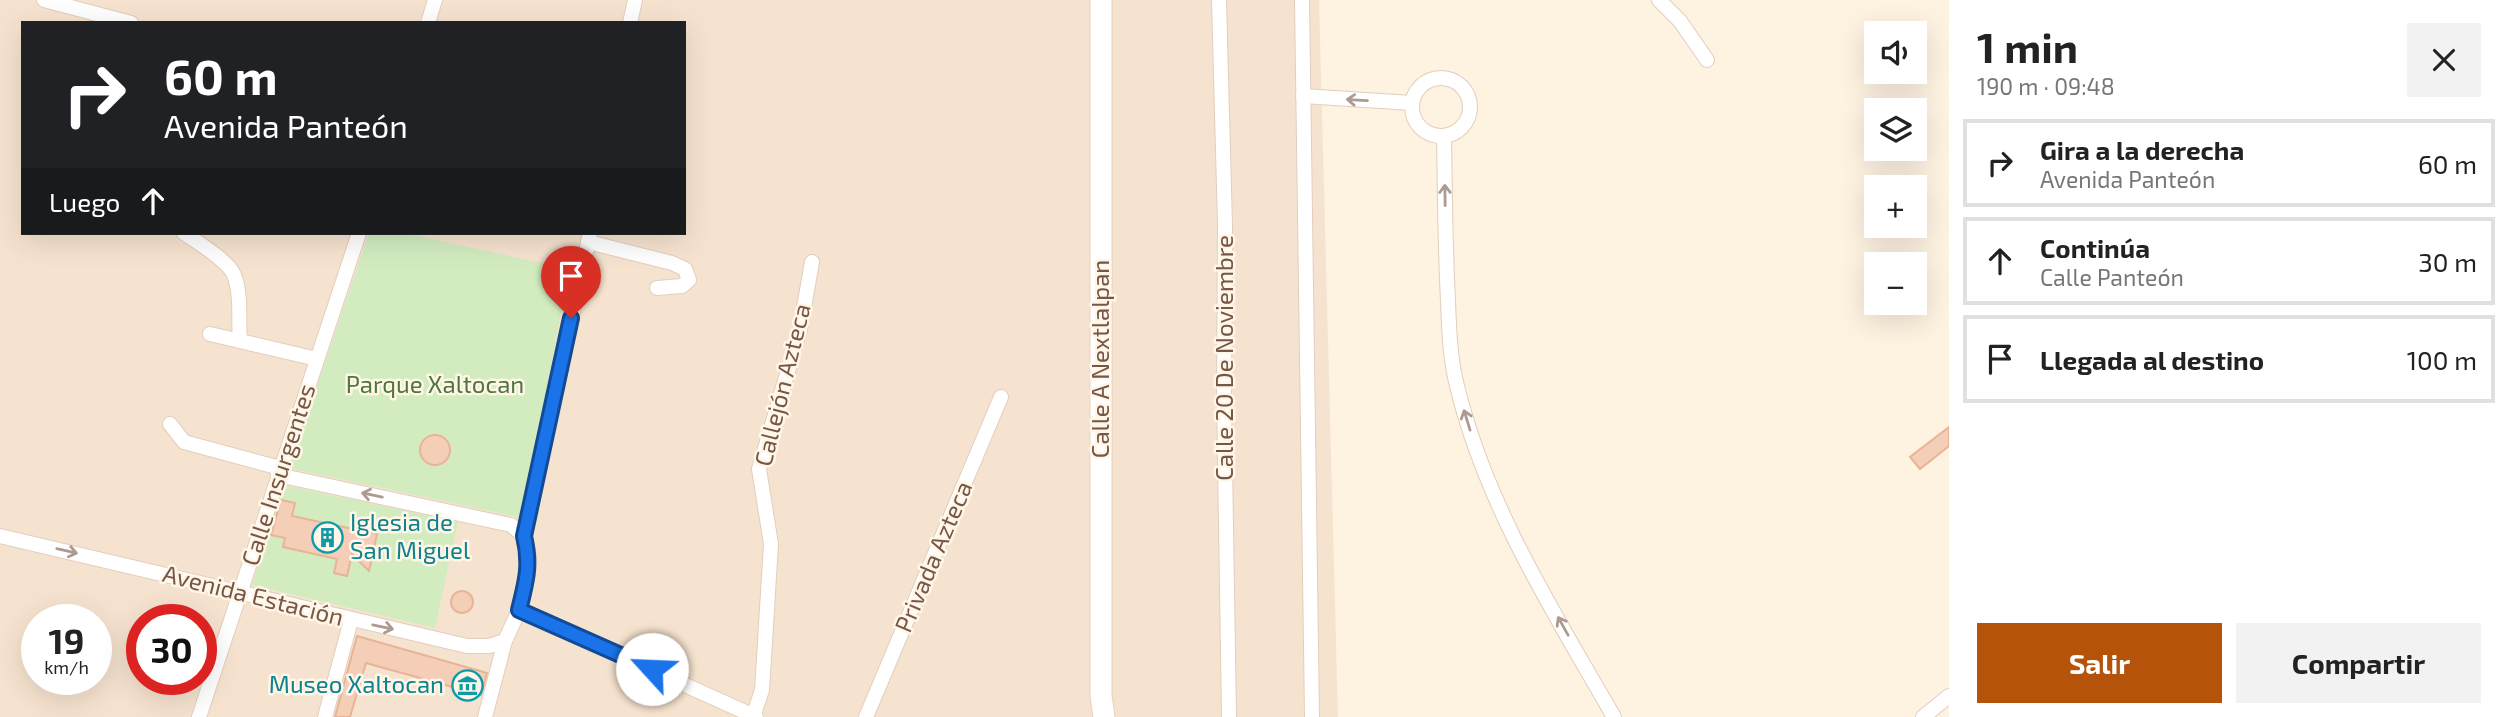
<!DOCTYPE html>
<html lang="es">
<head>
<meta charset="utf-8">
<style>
	:root { --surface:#fff; --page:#f2f2f2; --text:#222; --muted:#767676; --line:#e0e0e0; --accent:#b45309 }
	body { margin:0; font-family:"Exo 2",sans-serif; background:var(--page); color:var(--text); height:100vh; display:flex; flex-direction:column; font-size:26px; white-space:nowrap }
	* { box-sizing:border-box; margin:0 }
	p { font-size:23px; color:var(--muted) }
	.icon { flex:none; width:38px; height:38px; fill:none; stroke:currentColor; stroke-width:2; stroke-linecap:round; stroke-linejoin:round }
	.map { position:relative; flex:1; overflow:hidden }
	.sheet { display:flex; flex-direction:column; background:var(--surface); width:560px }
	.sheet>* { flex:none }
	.guide { position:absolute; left:21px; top:21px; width:665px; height:214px; border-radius:0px; box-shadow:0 7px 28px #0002; background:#202124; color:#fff; overflow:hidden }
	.tools { position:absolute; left:1864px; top:21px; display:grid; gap:14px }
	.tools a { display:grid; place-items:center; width:63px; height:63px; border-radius:0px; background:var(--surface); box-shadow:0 7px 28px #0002; font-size:35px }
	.speed { position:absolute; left:21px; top:604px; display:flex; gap:14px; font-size:35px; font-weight:700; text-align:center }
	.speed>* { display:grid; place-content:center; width:91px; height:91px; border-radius:50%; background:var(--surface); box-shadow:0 7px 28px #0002; line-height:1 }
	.speed small { font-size:18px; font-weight:400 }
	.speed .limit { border:10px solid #d22; background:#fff; color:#111 }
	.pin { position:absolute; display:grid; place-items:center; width:60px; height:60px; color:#fff; margin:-72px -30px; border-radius:50% 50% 50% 0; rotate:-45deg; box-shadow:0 0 7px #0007 }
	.pin .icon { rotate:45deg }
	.me { position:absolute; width:77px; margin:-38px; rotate:295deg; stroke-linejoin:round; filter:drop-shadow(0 0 5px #0008) }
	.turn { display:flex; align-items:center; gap:24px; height:147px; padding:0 28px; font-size:32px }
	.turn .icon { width:91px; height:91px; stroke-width:2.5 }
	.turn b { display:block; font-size:49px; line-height:60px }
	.then { display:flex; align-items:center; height:66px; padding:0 28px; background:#0003; gap:14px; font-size:26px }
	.round { display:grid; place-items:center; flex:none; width:74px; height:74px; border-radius:0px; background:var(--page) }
	.overview { display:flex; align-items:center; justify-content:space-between; height:119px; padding:0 28px }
	h1 { font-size:42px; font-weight:700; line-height:52px }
	.button { display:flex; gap:14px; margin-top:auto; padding:14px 28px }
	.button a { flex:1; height:80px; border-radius:0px; background:var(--accent); color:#fff; font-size:28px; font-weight:700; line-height:80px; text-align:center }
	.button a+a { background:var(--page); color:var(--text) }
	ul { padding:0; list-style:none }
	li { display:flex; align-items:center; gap:21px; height:88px; margin:0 14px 10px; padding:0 14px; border:4px solid var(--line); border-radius:0px }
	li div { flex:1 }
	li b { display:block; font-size:26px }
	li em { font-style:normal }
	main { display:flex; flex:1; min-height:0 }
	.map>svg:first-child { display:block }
	.residential { fill:#f6e3cf; fill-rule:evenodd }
	.green { fill:#d2ecbf }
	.building { fill:#f5ceb7; stroke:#e8b496; stroke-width:2 }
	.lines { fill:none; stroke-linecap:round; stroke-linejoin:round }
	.minor-casing { stroke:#e2cebc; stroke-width:16 }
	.secondary-casing { stroke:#ead0bc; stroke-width:23 }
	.minor { stroke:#fff; stroke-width:14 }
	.secondary { stroke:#fff; stroke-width:21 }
	.oneway { stroke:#ad9a90 }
	.route-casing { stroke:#114b97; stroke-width:18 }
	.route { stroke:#1a73e8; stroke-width:12 }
	.labels { text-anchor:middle; stroke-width:5; stroke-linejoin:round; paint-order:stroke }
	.street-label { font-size:24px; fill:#765646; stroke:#fff6e8 }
	.park-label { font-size:24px; fill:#4e773b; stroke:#fff6e8 }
	.culture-label { font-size:24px; fill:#0d838f; stroke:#fff6e8; text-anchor:start }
</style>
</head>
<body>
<main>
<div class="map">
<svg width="1949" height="717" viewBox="0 0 1949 717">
	<rect width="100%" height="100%" fill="#fef2e1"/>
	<path class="residential" d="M0,0h1319l19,717h-1338zM23,23h661v210h-661zM37,620h59v59h-59zM142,620h59v59h-59z"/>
	<g class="green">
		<polygon points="369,233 404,233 569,269 523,518 289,468"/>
		<polygon points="283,485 458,522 435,628 252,585"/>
	</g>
	<g class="building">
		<polygon points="1949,427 1949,446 1920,469 1910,457"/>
		<circle cx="435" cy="450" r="15"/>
		<polygon points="281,500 295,503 292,516 377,534 369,571 352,554 347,576 334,573 337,559 283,547 285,538 271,535"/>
		<circle cx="462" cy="602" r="11"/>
		<polygon points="357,636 487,673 481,695 366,663 350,717 335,717"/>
	</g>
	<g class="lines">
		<defs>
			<g id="minor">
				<polyline points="44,0 131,23"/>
				<polyline points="1219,0 1225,226 1224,398 1229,717"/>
				<polyline points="1302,0 1312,717"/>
				<polyline points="1659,0 1680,21 1707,60"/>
				<polyline points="428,23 435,0"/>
				<polyline points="630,23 635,0"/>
				<circle cx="1441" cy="107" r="29"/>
				<polyline points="1303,96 1412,103"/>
				<path d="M1444,136c1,55 1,110 4,165 1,27 2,58 9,85 29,120 96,225 157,331"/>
				<path d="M184,233c13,9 45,28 50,42 8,20 4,45 6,66"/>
				<polyline points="588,242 672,263 685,269 689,280 682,286 657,288"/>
				<polyline points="210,334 317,359"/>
				<polyline points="170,424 184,442 280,468"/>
				<polyline points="278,475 511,525 524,536 529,557 528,574 519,610 505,641 485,717"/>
				<polyline points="0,536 467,646 489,646 505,641"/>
				<polyline points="524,536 590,233"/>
				<polyline points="519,610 756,717"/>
				<polyline points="199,717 359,233"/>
				<polyline points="325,717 351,620"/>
				<polyline points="753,717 762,690 771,544 759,469 800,330 812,262"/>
				<polyline points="866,717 1001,397"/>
				<polyline points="1923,717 1949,696"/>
			</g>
			<polyline id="secondary" points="1101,0 1101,696 1104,717"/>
		</defs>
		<use href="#minor" class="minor-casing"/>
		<use href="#secondary" class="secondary-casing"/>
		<use href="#minor" class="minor"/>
		<use href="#secondary" class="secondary"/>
	</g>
	<defs><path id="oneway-shaft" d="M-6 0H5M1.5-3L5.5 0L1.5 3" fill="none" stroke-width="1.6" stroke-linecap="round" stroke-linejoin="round" transform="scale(1.75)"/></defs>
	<g class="oneway">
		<use href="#oneway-shaft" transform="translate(1357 100) rotate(-177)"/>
		<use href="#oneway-shaft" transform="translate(1445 195) rotate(-91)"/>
		<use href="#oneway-shaft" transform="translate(1467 420) rotate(-107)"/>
		<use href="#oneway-shaft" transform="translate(372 495) rotate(-168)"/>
		<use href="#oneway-shaft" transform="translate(67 551) rotate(13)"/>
		<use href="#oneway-shaft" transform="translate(1563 626) rotate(-119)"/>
		<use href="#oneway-shaft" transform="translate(383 627) rotate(12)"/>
	</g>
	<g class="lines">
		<defs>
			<path id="route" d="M571,318l-47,218c7,29 2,46 -5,74l133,59"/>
		</defs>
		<use href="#route" class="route-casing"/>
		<use href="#route" class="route"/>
	</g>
	<defs>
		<symbol id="building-ring" viewBox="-11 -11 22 22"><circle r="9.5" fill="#fff6e8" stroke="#0f9aa8" stroke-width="1.5"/><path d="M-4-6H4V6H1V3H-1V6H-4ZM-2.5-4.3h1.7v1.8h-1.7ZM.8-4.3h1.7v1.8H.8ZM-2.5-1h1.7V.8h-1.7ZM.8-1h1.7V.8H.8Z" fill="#0f9aa8"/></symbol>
		<symbol id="museum-ring" viewBox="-11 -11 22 22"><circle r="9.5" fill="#fff6e8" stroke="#0f9aa8" stroke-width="1.5"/><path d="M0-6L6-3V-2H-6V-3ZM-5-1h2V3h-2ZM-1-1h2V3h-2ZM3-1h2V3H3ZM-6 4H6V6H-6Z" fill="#0f9aa8"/></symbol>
	</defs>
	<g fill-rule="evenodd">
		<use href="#building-ring" x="310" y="520" width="35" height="35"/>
		<use href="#museum-ring" x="450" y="668" width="35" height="35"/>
	</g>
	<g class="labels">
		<g class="street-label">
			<text transform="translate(1225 358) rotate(-90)" y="8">Calle 20 De Noviembre</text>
			<text transform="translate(1101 359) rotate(-90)" y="8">Calle A Nextlalpan</text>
			<text transform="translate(783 385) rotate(-76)" y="8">Callejón Azteca</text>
			<text transform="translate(279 475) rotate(-72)" y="8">Calle Insurgentes</text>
			<text transform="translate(934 557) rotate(-67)" y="8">Privada Azteca</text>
			<text transform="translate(253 596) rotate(14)" y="8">Avenida Estación</text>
		</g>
		<g class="park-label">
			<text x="435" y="393">Parque Xaltocan</text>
		</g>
		<g class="culture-label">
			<text x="350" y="531">Iglesia de<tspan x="350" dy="28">San Miguel</tspan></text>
			<text x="444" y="693" text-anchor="end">Museo Xaltocan</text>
		</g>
	</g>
</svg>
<div class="tools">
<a><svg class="icon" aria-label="sound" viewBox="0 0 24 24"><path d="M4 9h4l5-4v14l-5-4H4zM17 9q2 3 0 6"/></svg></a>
<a><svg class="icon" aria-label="layers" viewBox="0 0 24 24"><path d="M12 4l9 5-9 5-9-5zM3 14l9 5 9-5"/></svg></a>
<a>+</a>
<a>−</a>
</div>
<div class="speed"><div>19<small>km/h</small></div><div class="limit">30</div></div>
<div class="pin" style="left:571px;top:318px;background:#d93025"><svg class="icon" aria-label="arrive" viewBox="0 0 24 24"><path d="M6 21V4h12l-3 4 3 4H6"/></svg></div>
<svg class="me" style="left:652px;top:669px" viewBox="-20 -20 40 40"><circle r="19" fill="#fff"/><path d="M0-13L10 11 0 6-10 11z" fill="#1a73e8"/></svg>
<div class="guide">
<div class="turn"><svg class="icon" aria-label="right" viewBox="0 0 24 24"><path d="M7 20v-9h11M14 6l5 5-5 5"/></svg><div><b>60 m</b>Avenida Panteón</div></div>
<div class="then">Luego<svg class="icon" aria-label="ahead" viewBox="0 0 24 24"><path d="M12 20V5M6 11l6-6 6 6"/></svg></div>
</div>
</div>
<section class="sheet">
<div class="overview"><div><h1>1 min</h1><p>190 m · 09:48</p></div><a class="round"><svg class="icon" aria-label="close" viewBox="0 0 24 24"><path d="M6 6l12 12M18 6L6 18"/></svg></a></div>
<ul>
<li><svg class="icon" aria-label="right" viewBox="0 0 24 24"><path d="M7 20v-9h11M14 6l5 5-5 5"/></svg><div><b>Gira a la derecha</b><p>Avenida Panteón</p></div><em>60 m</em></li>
<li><svg class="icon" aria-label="ahead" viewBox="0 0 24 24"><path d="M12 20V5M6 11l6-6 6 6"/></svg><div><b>Continúa</b><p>Calle Panteón</p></div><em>30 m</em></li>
<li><svg class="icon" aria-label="arrive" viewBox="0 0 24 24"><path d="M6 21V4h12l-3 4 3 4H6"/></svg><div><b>Llegada al destino</b></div><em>100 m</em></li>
</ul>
<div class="button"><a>Salir</a><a>Compartir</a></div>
</section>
</main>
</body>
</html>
